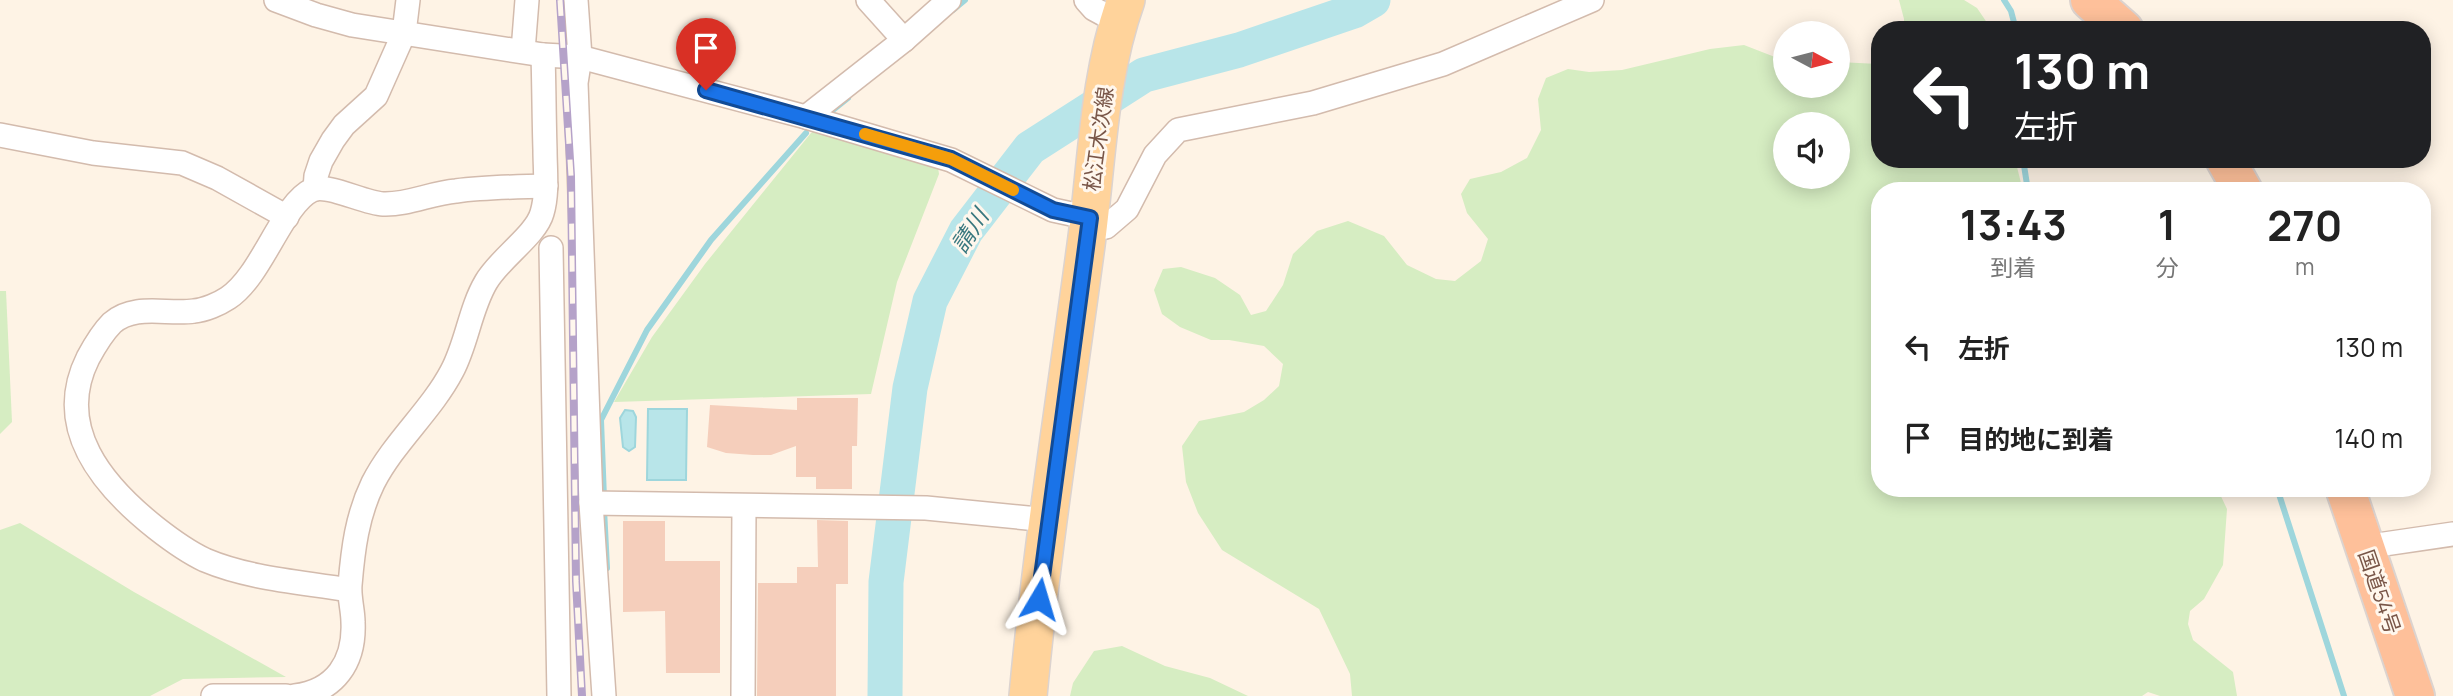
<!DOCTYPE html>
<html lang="ja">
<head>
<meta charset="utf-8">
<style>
	:root { --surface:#fff; --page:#f6f6f6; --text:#222; --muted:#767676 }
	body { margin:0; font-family:Manrope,"Noto Sans JP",sans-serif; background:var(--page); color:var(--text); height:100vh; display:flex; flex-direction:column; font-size:26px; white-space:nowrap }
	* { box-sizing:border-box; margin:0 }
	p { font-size:23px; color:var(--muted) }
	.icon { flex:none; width:38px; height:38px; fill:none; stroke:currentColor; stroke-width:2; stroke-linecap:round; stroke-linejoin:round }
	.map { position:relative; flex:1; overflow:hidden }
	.panel { position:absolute; left:1871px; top:182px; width:560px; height:315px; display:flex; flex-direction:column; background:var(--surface); border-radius:28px; box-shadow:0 4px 18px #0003 }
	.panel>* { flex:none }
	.banner { position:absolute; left:1871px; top:21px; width:560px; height:147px; border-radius:28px; box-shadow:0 4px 18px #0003; background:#202124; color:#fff; overflow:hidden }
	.needle { width:46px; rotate:97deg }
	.controls { position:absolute; left:1773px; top:21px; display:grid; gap:14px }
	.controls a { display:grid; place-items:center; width:77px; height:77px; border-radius:50%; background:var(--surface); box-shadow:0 4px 18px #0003; font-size:35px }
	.pin { position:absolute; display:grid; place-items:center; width:60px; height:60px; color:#fff; margin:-72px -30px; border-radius:50% 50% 50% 0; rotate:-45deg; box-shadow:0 0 7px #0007 }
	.pin .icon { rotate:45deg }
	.me { position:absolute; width:77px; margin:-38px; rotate:7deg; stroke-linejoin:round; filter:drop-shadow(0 0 5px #0008) }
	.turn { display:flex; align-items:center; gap:24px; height:147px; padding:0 28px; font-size:32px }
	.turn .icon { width:91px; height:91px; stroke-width:2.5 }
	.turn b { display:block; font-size:49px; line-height:60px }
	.eta { display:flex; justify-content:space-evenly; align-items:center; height:119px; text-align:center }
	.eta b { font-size:42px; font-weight:700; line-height:49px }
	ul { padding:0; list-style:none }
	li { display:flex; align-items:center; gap:21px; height:91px; padding:0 28px }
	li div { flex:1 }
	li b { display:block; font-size:26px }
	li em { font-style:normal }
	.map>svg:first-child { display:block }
	.green { fill:#d6edc2; fill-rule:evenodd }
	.water { fill:#b8e5e9; stroke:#9ed6dc; stroke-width:2 }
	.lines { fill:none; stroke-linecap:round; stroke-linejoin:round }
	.stream { stroke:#9ed6dc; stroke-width:6 }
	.river { stroke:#b8e5e9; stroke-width:35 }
	.building { fill:#f5cebb }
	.minor-casing { stroke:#d3bbad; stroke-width:26 }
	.primary-casing { stroke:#dcd3cf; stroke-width:40 }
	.trunk-casing { stroke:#dcd3cf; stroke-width:42 }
	.minor { stroke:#fff; stroke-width:23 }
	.primary { stroke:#ffd39b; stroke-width:37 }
	.trunk { stroke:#fec09a; stroke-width:38 }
	.rail-casing { stroke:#b5a2c9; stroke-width:8 }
	.rail { stroke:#fff7ed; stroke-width:5; stroke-dasharray:16; stroke-linecap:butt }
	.route-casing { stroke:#114b97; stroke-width:18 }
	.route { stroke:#1a73e8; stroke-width:12 }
	.slow { stroke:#f59e0b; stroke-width:12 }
	.labels { text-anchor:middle; stroke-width:6; stroke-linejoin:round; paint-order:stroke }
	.street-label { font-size:21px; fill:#795648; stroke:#fff7ed }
	.water-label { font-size:23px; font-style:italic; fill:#3a787f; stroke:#fff7ed }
</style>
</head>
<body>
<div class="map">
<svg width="2453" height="696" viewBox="0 0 2453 696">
	<rect width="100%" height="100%" fill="#fef3e5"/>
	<g class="green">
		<polygon points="1899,0 1964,0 1977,8 1992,30 1904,30 1904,19"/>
		<path d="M1744,45l41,16v25h53v-24l41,2 1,95h135l8,32h-143v297h337l10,21 -4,56 -19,34 -14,12 -2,13 5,16 40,32 4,24h-77l-12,-4 -6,4h-790l-2,-22 -31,-65 -97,-59 -24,-37 -12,-31 -4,-36 17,-25 45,-9 20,-12 15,-14 4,-22 -19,-18 -35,-6h-18l-31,-13 -18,-13 -8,-24 9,-21 18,-2 34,11 25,17 11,20 15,-4 17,-26 10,-31 24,-23 31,-10 36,15 23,29 29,14 19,2 26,-20 7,-22 -21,-26 -6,-19 9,-15 31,-7 26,-14 14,-28 -3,-31 8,-21 22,-9 21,3 33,-2 88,-21zM1785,124h53v53h-53z"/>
		<polygon points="818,129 938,167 939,174 897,282 871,394 614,402 652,337 705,264 811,133"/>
		<polygon points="0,291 6,291 12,422 0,434"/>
		<polygon points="20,523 134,592 286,677 183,679 150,696 0,696 0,530"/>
		<polygon points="1122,646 1165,666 1210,678 1248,696 1070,696 1073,683 1094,651"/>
	</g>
	<g class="water">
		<polygon points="648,409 687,409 686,480 647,480"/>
		<polygon points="625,410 633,411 636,417 635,447 629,451 623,447 620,418"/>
	</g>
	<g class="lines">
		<g class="stream">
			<polyline points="2004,0 2011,11 2016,30"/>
			<polyline points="953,10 965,0"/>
			<polyline points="833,110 848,98"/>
			<polyline points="2023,159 2028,191"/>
			<polyline points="2277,488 2344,696"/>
			<polyline points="604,498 601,420 647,330 711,240 806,133"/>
			<polyline points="604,509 607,568"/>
		</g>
		<polyline class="river" points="885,696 886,582 910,388 930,301 966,231 1030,148 1144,75 1239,50 1354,11 1373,0"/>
	</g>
	<g class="building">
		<polygon points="797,398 858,398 857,446 852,446 852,489 816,489 816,477 796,477 796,446 771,455 753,455 726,453 707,447 710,405 797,410"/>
		<polygon points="817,520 848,521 848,584 836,584 836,696 757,696 758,583 797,583 797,567 818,567"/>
		<polygon points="623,521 665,521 665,561 720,561 720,673 666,673 665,611 623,612"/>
	</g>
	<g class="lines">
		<defs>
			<g id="minor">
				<polyline points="276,0 316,15 352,25 543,55 580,57 806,117 951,160 1053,210 1090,218"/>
				<polyline points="576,0 580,57 576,83 591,503 604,696"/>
				<polyline points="868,0 904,40"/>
				<polyline points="1086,0 1094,9 1118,22"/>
				<polyline points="523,51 527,0"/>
				<polyline points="806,117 904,40 949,0"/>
				<polyline points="0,135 93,153 182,163 217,178 287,217"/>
				<polyline points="315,189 316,176 321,161 333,140 344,125 376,96 404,33 408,0"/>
				<polyline points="1088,230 1106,227 1127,209 1155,155 1178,130 1313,103 1443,64 1592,0"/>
				<polyline points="551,248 559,696"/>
				<polyline points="591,503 926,508 1048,520"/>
				<polyline points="2364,547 2453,534"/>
				<path d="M349,590c-47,-8 -99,-11 -144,-30 -17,-8 -35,-21 -49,-32 -53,-42 -103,-100 -68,-170 7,-13 14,-25 24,-35 23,-20 55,-8 82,-12 11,-1 25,-7 34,-13 34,-22 54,-94 84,-108 16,-7 51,13 71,14 25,1 48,-11 73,-13 30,-4 60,-4 90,-5"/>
				<polyline points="213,696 286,696"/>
				<path d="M295,696c40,-5 60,-34 58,-74 0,-12 -4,-24 -3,-37 3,-36 7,-69 23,-102 21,-41 58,-72 79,-112 15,-28 18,-62 34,-89 13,-23 50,-47 56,-69 6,-20 3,-43 3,-63 -1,-32 -1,-64 -2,-95"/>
				<polyline points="743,696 744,506"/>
			</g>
			<path id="primary" d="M1028,696c14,-151 38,-301 58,-451 11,-81 12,-167 40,-245"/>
			<g id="trunk">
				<polyline points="2090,0 2124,30"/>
				<polyline points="2225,159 2243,191"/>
				<polyline points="2345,488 2415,696"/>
			</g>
		</defs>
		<use href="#minor" class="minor-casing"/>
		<use href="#primary" class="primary-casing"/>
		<use href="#trunk" class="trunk-casing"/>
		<use href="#minor" class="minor"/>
		<use href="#primary" class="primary"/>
		<use href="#trunk" class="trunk"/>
		<defs>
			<polyline id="rail" points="560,0 571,176 576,581 582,696"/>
		</defs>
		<use href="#rail" class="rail-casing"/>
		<use href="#rail" class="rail"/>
	</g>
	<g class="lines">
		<defs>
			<polyline id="route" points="706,90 951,159 1053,210 1090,218 1039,599"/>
		</defs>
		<use href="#route" class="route-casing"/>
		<use href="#route" class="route"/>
		<polyline class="slow" points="865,134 951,159 1013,190"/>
	</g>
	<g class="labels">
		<g class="street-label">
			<text transform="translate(1099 139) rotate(-82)" y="7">松江木次線</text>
			<text transform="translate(2379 592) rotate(71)" y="7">国道54号</text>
		</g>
		<g class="water-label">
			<text transform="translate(970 231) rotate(-57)" y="8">請川</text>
		</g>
	</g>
</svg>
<div class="controls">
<a><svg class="needle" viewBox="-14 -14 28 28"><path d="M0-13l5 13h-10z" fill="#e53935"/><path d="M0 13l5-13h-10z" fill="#767676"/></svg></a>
<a><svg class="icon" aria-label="sound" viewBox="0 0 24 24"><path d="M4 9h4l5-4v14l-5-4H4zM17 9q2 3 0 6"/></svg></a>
</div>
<div class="pin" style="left:706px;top:90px;background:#d93025"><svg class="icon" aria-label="arrive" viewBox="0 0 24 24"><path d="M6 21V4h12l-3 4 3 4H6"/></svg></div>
<svg class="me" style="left:1039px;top:599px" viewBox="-20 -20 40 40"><path d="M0-17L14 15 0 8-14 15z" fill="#1a73e8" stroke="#fff" stroke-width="4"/></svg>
<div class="banner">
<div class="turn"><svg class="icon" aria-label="left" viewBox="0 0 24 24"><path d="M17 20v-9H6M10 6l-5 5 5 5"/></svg><div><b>130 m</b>左折</div></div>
</div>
<section class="panel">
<div class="eta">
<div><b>13:43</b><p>到着</p></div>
<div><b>1</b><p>分</p></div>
<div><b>270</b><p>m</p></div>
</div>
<ul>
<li><svg class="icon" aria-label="left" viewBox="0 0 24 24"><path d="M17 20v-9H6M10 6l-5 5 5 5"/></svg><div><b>左折</b></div><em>130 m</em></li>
<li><svg class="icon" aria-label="arrive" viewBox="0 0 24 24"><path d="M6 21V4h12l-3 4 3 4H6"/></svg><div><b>目的地に到着</b></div><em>140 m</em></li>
</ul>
</section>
</div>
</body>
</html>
